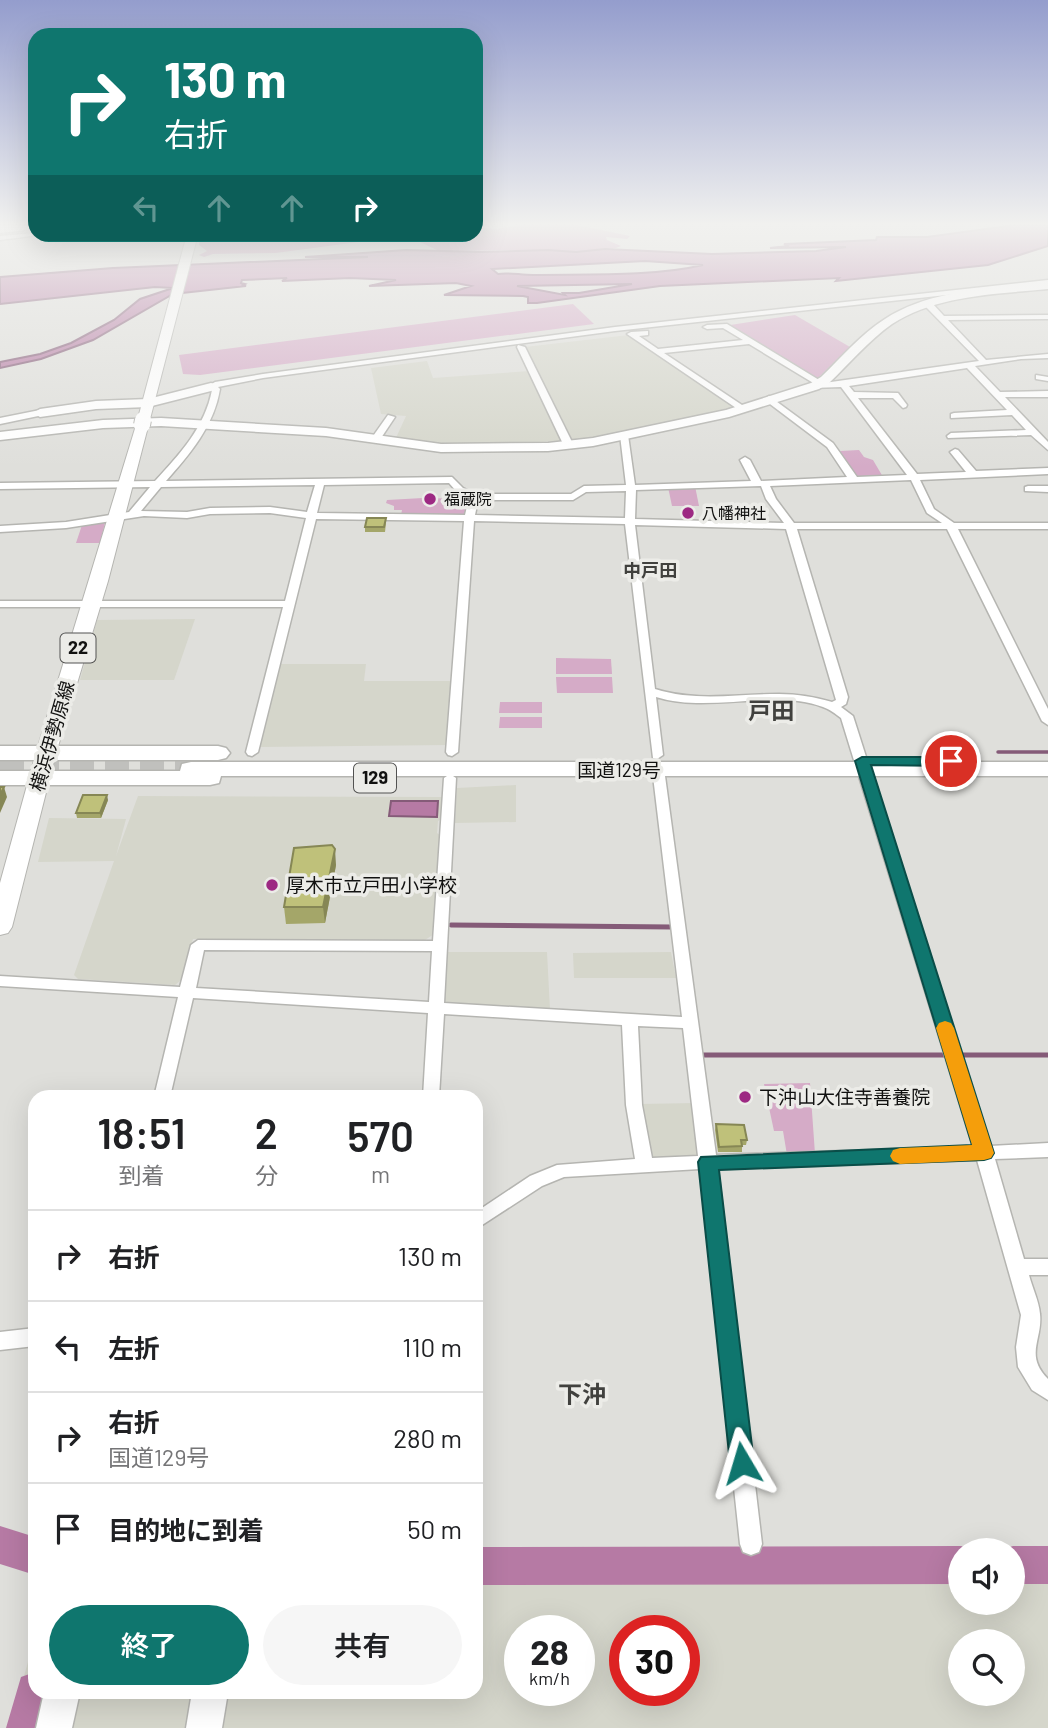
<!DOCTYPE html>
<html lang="ja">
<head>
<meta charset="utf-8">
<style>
	:root { --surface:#fff; --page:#f6f6f6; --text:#202124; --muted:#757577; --line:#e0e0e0; --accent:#0f766e }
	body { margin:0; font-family:Barlow,"Noto Sans JP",sans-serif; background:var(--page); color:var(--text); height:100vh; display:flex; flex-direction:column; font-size:26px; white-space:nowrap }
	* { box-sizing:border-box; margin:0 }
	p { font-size:23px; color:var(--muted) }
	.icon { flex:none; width:38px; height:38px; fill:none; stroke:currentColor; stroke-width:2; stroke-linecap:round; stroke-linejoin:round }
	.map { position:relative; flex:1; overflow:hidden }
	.side { position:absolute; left:28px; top:1090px; width:455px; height:609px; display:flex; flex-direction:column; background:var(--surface); border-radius:21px; box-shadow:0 7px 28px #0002 }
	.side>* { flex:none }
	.hud { position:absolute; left:28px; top:28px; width:455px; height:214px; border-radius:21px; box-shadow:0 7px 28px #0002; background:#0f766e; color:#fff; overflow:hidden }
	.buttons { position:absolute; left:948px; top:1538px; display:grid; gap:14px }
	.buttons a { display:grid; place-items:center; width:77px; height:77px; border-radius:50%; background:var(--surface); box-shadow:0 7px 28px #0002; font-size:35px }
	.speed { position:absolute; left:504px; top:1615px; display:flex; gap:14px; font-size:35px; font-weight:700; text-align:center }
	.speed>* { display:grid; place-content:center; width:91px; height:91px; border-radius:50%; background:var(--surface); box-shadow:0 7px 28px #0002; line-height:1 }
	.speed small { font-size:18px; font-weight:400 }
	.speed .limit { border:10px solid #d22; background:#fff; color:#111 }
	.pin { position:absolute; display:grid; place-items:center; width:60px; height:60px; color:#fff; margin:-30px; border:4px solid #fff; border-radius:50%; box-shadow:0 2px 7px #0007 }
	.me { position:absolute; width:77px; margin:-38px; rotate:353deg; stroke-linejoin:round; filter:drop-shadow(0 0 5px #0008) }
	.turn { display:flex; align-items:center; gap:24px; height:147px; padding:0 21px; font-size:32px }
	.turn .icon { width:91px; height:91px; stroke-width:2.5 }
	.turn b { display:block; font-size:49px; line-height:60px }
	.lanes { display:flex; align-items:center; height:66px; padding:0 21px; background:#0003; justify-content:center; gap:35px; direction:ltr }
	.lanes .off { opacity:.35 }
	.eta { display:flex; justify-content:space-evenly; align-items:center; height:119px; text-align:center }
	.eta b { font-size:42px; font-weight:600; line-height:49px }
	.button { display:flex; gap:14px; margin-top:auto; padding:14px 21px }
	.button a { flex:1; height:80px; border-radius:42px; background:var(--accent); color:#fff; font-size:28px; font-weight:600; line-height:80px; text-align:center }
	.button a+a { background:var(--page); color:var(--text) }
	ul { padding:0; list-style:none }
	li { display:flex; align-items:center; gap:21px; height:91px; padding:0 21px; border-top:2px solid var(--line) }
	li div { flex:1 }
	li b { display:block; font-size:26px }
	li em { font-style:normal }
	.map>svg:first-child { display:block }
	.built { fill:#d5d6cb; fill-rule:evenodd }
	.green { fill:#d5abc7 }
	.forest { fill:#c487b1 }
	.water { fill:#b67aa4; stroke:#855b78; stroke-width:2; fill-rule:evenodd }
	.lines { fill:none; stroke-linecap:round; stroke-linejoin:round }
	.stream-far1 { stroke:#855b78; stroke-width:3.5 }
	.stream { stroke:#855b78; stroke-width:5 }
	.river { fill:#b67aa4; fill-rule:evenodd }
	.highway-tunnel { stroke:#c0c0bd; stroke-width:24; stroke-dasharray:24 11; stroke-linecap:butt }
	.street-casing { stroke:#b5b5b1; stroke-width:3 }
	.secondary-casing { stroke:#b5b5b1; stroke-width:3 }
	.primary-casing { stroke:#b5b5b1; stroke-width:2 }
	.highway-casing { stroke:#b5b5b1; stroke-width:3 }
	.street { fill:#fff; fill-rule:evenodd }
	.secondary { fill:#fff; fill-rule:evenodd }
	.primary { fill:#fff; fill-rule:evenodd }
	.highway { fill:#fff; fill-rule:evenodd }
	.primary-bridge-casing { stroke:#b5b5b1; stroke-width:18; stroke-linecap:butt }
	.primary-bridge { stroke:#fff; stroke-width:16 }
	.wall { fill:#a4a669 }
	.shaded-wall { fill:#868755 }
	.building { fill:#bfc17a; stroke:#868755; stroke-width:2 }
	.route { fill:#0f766e; stroke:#0a4d48; stroke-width:2 }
	.slow { fill:#f59e0b }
	.poi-dot { fill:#9d2983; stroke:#ecece8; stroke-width:2.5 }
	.labels { text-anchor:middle; stroke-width:7; stroke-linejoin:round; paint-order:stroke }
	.far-poi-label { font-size:16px; fill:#121211; stroke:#ecece8; text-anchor:start }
	.far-neighbourhood-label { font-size:18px; font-weight:bold; fill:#41413e; stroke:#ecece8 }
	.shield { fill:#ecece8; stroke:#535352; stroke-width:2 }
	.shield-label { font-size:18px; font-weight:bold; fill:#121211 }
	.street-label { font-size:19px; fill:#121211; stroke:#ecece8 }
	.poi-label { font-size:19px; fill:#121211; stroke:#ecece8; text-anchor:start }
	.quarter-label { font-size:23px; font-weight:bold; fill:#41413e; stroke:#ecece8 }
	.near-neighbourhood-label { font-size:24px; font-weight:bold; fill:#41413e; stroke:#ecece8 }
</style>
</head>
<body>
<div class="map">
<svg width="1048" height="1728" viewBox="0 0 1048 1728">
	<rect width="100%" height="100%" fill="#dfdfdb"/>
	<g class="built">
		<polygon points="629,335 735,407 582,441 569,439 525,347"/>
		<polygon points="427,361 433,378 530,371 563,441 442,446 395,440 406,416 381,414 371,368"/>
		<polygon points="195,619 174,680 80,680 97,620"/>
		<polygon points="277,664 366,664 364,681 453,681 448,745 260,747 256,745"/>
		<polygon points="516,785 516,822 455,823 457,788"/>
		<polygon points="138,796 443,797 443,818 438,821 437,833 441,836 434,934 425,940 193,939 180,981 175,985 78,979 74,975 114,861 38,862 49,818 126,819 116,856"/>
		<polygon points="447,952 547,952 550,1010 443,1004"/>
		<polygon points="671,952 676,978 574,978 573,953"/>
		<polygon points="696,1103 705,1158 648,1160 639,1104"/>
		<path d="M1048,1550v178h-832l5,-36h255v-141zM961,1550h52v53h-52zM520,1631h59v59h-59zM625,1631h59v59h-59zM961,1642h52v52h-52z"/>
		<polygon points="29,1658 35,1658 35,1692 52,1692 43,1728 10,1728"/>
		<polygon points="67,1692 198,1692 193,1728 59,1728"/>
	</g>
	<g class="green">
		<polygon points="573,304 594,324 200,375 183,374 179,355"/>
		<polygon points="795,315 850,347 818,378 814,378 724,326"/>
		<polygon points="859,450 864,457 873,460 883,477 856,478 840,451"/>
		<polygon points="695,486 699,506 672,506 668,487"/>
		<polygon points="423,498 471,499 467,517 401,515 402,510 394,510 394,506 386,503 387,500"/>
		<polygon points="105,523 100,543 76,543 82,525"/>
		<polygon points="556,658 611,659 612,674 556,674"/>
		<polygon points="556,677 612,677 613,693 557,693"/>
		<polygon points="500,702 542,702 542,713 499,713"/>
		<polygon points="500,717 542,717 542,728 499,728"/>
		<polygon points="810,1083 815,1154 787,1155 783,1131 774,1131 764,1084"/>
	</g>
	<polygon class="forest" points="521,225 577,225 630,236 627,239 606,237 607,240 621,246 616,248 576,252 542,250 439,251 420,242 388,238 276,253 213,254 204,257 199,255 207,251 199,245 200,234 213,237 234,235 241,239 259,237 261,234 476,234 476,227 496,229"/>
	<g class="water">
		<path d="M1015,225h33v21l-60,19 -152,16 3,-3 -179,8 -123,17h-9v-6l-5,-1 -79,-1 27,-9 -15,-3 -87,3 27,-6 -46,-2 -68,3 5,-3 -45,2 -1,3 4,1 -2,1 3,1 -73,8 -80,46 -52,19 -41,9v-6l40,-8 31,-11 43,-23 26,-21 33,-11 -18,-1 -155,17v-27l113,-9 255,-11h-63l101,-7 75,2 67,-2 28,2 29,-3 107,5 104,-3 30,-4 -76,1 19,-2 -5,-2 92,-4 1,-3h50zM645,261l58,4c-51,12 -118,9 -170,10 -13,0 -25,-3 -35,-1l-6,-5zM632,284l-53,9h-16l2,2 -48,-9z"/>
		<polygon points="391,801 438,801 437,817 389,816"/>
	</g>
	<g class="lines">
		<polyline class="stream-far1" points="998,752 1048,752"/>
		<g class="stream">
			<polyline points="451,925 672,927"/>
			<polyline points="699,1055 950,1055"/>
			<polyline points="958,1055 1048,1055"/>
		</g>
		<g class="river">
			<polygon points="0,1526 35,1537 35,1575 0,1564"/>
			<polygon points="961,1546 973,1550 961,1550 961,1584 476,1585 476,1547"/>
			<polygon points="1013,1546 1048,1546 1048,1584 1013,1584 1013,1550 1001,1550"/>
			<polygon points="35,1672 35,1692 57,1692 48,1728 6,1728 21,1677"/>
		</g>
		<polyline class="highway-tunnel" points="0,761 193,761"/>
		<defs>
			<g id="street">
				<polygon points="35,233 47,234 0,240 0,236"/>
				<path d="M1048,280v4l-433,47 -352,47 -45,9 2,2c-6,37 -30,65 -54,92l286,-4 11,11 13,6h95l13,-8 42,-1 -6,-50 4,-3 4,3 7,50 116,-4 -11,-21 5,-3 5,3 11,21 86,-4 -20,-30 -61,-46 -1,-2 4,-3 64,47 24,34 50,-2 -66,-88 -29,1 -1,-2 4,-2 -66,-40 -85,9 81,54 1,2 -4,3 -115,-78 4,-2 17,-1v4l-9,1 19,13 85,-9 -20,-12 -16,1 -4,-2 4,-2 20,-1 97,59 155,-22 -53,-54v-4h6l12,13 104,-1v4l-100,1 38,40 62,-6v4l-27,1 -46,7 25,26 48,-1v6h-43l43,45v8l-17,-15 -83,3 -1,-2 4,-3 75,-3 -14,-15 -61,3v-4l3,-1 53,-3 -40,-42 -118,18 5,6 44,1 9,12 -1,2 -3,1 -10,-10h-35l59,76 49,-2 -16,-20 5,-3 3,1 18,21 72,-3v6l-128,6 14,29 20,14h94v6h-90l90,180v16l-6,-4 -95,-192h-150l51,168 -2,7 -5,3 12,9 137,430 58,-3v14l-53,2 29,100h24v16h-19c3,12 10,26 11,39 3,25 -16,41 8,65v21l-16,-10 -14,-23 -2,-20 5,-32 -44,-155 -259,9 44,375 -3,8 -8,3 -8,-3 -3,-8 -40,-375 -136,8 -22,9 -66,43v-17l54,-36 27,-11 78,-6 -9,-54 -4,-80 -178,-11 -5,83h-16l5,-84 -235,-15 -23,99h-16l24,-100 -178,-11v-10l180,11 11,-42 7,-5 235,1 11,-163 6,-4 6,4 -12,225 238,14 -29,-241 6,-4 6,4 51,379 257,-8 -132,-429c-5,-4 -12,-9 -18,-11 -50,-19 -113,7 -167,-10l7,58 -6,4 -4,-1 -28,-234 -151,-3 -16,231 -6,4 -4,-1 -2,-3 18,-231 -148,-2 -58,233 -6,4 -4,-1 -2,-3 37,-145h-283v-6h285l21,-83 -36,-5 -60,1 -23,4 -43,-2 -78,12 -66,4v-6l66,-4 63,-10 21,-25 -150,2v-6l155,-2c25,-27 50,-54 57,-91l-5,-3 8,-5 48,-8 352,-47zM911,480l16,33 15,10h-148l-18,-24 -6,-13zM449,483l8,9 12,6 -4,17 -148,-2 7,-28zM315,485l-8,27 -37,-5 -60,1 -23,4 -46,-1 20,-24zM761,486l5,13 18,24 -149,-4 1,-29zM626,491l-1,27 -150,-3 3,-15h95l13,-8zM635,525l151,4 50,171 -4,2c-17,-5 -34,-8 -53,-8 -42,0 -83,8 -124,-5zM204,950l228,1 -3,51 -233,-14zM638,1026l45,2 15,128 -46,2 -10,-53z"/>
				<polygon points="518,345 525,347 574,446 572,448 564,446 517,347"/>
				<polygon points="1036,375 1048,377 1048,381 1036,379"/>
				<polygon points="40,410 43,411 43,415 0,424 0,418"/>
				<polygon points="388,415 395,417 379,441 373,441 371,439"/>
				<polygon points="1028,486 1048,486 1048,492 1025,491 1025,487"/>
				<polygon points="35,1328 35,1346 0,1350 0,1332"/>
			</g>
			<g id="secondary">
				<path d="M1048,283v6c-51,5 -112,6 -156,35 -23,16 -42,39 -63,59l-10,6 -90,28 -136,29 -45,5 -107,1 -115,-16 -165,-10 -58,2 -103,12v-8l103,-12 58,-2 165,10 115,16 107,-1 45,-5 133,-28 85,-27 10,-6c20,-19 40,-43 64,-58 46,-30 110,-31 163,-36z"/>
				<polygon points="211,383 215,384 215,390 148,407 96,409 40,417 33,413 40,409 96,401 148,399"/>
				<polygon points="44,1692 80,1692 72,1728 36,1728"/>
				<polygon points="192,1692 228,1692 222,1728 186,1728"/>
			</g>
			<polygon id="primary" points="187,234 198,234 108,581 56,753 12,927 8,933 0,935 0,883 36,753 137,422"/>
			<g id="highway">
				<polygon points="0,225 35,225 35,229 0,233"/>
				<polygon points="0,746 218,746 226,748 230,753 226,758 218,760 0,760"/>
				<polygon points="191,762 1048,762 1048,776 221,776 219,783 210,785 0,785 0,771 180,771 182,764"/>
			</g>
		</defs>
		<use href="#street" class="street-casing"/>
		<use href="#secondary" class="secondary-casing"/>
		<use href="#primary" class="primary-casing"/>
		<use href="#highway" class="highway-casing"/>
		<use href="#street" class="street"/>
		<use href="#secondary" class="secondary"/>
		<use href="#primary" class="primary"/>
		<use href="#highway" class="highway"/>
		<defs>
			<polyline id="primary-bridge" points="142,425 143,420"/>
		</defs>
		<use href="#primary-bridge" class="primary-bridge-casing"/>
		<use href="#primary-bridge" class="primary-bridge"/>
	</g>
	<g class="wall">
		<polygon points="386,523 385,532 365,532 365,527"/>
		<polygon points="108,800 101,818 77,818 76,813"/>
		<polygon points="336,865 325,923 286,924 284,907"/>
		<polygon points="716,1124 747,1140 746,1145 742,1145 742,1152 718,1152 715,1130"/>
	</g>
	<g class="shaded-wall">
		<polygon points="4,787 7,797 0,813 0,795"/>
		<polygon points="107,795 108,800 101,818 100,813"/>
		<polygon points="335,849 336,865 325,923 323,907"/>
	</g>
	<g class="building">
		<polygon points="367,518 386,518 384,527 365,527"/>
		<polygon points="0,787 4,787 0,795"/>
		<polygon points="83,795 107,795 100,813 76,813"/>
		<polygon points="332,845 335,849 323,907 284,907 294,848"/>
		<polygon points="716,1124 744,1125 747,1140 741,1140 742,1146 719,1147"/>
	</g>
	<linearGradient id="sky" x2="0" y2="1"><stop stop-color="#949dcd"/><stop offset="0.48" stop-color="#f1f1ef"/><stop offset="1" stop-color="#f1f1ef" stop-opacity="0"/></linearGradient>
	<rect width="1048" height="467" fill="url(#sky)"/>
	<polygon class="route" points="862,757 951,757 958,761 951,766 871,765 994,1153 991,1158 984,1160 719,1170 754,1463 750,1471 742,1474 733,1471 730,1463 698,1162 701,1157 972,1145 855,761"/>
	<polygon class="slow" points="945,1021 951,1023 954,1028 994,1153 991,1158 984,1160 900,1164 893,1161 890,1156 893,1150 900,1148 972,1145 936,1028 939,1023"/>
	<g class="poi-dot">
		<circle cx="430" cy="499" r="7"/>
		<circle cx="688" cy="513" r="7"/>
		<circle cx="272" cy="885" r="7"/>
		<circle cx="745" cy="1097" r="7"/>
	</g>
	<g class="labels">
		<g class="far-poi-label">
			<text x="444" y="505">福蔵院</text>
			<text x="702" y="519">八幡神社</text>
		</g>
		<g class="far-neighbourhood-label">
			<text x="650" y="577">中戸田</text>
		</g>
		<g class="shield">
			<rect x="60.5" y="633.5" width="35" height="29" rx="5"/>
			<rect x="354" y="763.5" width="42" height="29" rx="5"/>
		</g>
		<g class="shield-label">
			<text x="78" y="654">22</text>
			<text x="375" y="784">129</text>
		</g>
		<g class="street-label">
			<text transform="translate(52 736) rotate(-74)" y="7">横浜伊勢原線</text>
			<text x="619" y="777">国道129号</text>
		</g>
		<g class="poi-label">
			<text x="286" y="892">厚木市立戸田小学校</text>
			<text x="759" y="1104">下沖山大住寺善養院</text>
		</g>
		<g class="quarter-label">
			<text x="771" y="719">戸田</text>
		</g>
		<g class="near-neighbourhood-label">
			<text x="582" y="1403">下沖</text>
		</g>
	</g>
</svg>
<div class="buttons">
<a><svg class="icon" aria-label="sound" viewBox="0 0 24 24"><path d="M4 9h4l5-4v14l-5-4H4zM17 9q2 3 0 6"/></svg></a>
<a><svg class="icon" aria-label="search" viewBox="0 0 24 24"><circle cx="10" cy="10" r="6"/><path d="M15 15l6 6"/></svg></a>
</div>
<div class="speed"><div>28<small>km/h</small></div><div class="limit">30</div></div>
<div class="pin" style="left:951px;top:761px;background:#d93025"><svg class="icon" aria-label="arrive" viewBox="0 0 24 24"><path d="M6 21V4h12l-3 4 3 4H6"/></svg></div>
<svg class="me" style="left:742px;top:1463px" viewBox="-20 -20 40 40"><path d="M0-17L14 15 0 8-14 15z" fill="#0f766e" stroke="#fff" stroke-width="4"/></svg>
<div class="hud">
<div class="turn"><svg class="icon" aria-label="right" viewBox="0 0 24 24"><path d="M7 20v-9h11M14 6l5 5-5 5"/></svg><div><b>130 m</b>右折</div></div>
<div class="lanes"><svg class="icon off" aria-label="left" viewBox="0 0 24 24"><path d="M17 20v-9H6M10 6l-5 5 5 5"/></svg><svg class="icon off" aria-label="ahead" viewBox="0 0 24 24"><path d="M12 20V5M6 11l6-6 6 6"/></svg><svg class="icon off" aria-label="ahead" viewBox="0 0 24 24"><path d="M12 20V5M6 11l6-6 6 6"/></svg><svg class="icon" aria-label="right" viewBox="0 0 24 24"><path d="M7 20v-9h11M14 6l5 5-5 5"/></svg></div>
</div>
<section class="side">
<div class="eta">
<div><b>18:51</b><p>到着</p></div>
<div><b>2</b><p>分</p></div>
<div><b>570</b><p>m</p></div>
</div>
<ul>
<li><svg class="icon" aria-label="right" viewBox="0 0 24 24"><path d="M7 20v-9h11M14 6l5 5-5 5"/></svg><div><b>右折</b></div><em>130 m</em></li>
<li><svg class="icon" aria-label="left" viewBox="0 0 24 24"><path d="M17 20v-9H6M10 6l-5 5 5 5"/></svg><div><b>左折</b></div><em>110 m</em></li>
<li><svg class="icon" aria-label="right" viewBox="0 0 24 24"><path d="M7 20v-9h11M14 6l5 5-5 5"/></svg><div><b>右折</b><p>国道129号</p></div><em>280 m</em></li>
<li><svg class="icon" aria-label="arrive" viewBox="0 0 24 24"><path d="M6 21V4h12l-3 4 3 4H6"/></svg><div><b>目的地に到着</b></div><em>50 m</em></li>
</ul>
<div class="button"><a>終了</a><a>共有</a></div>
</section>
</div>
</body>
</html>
